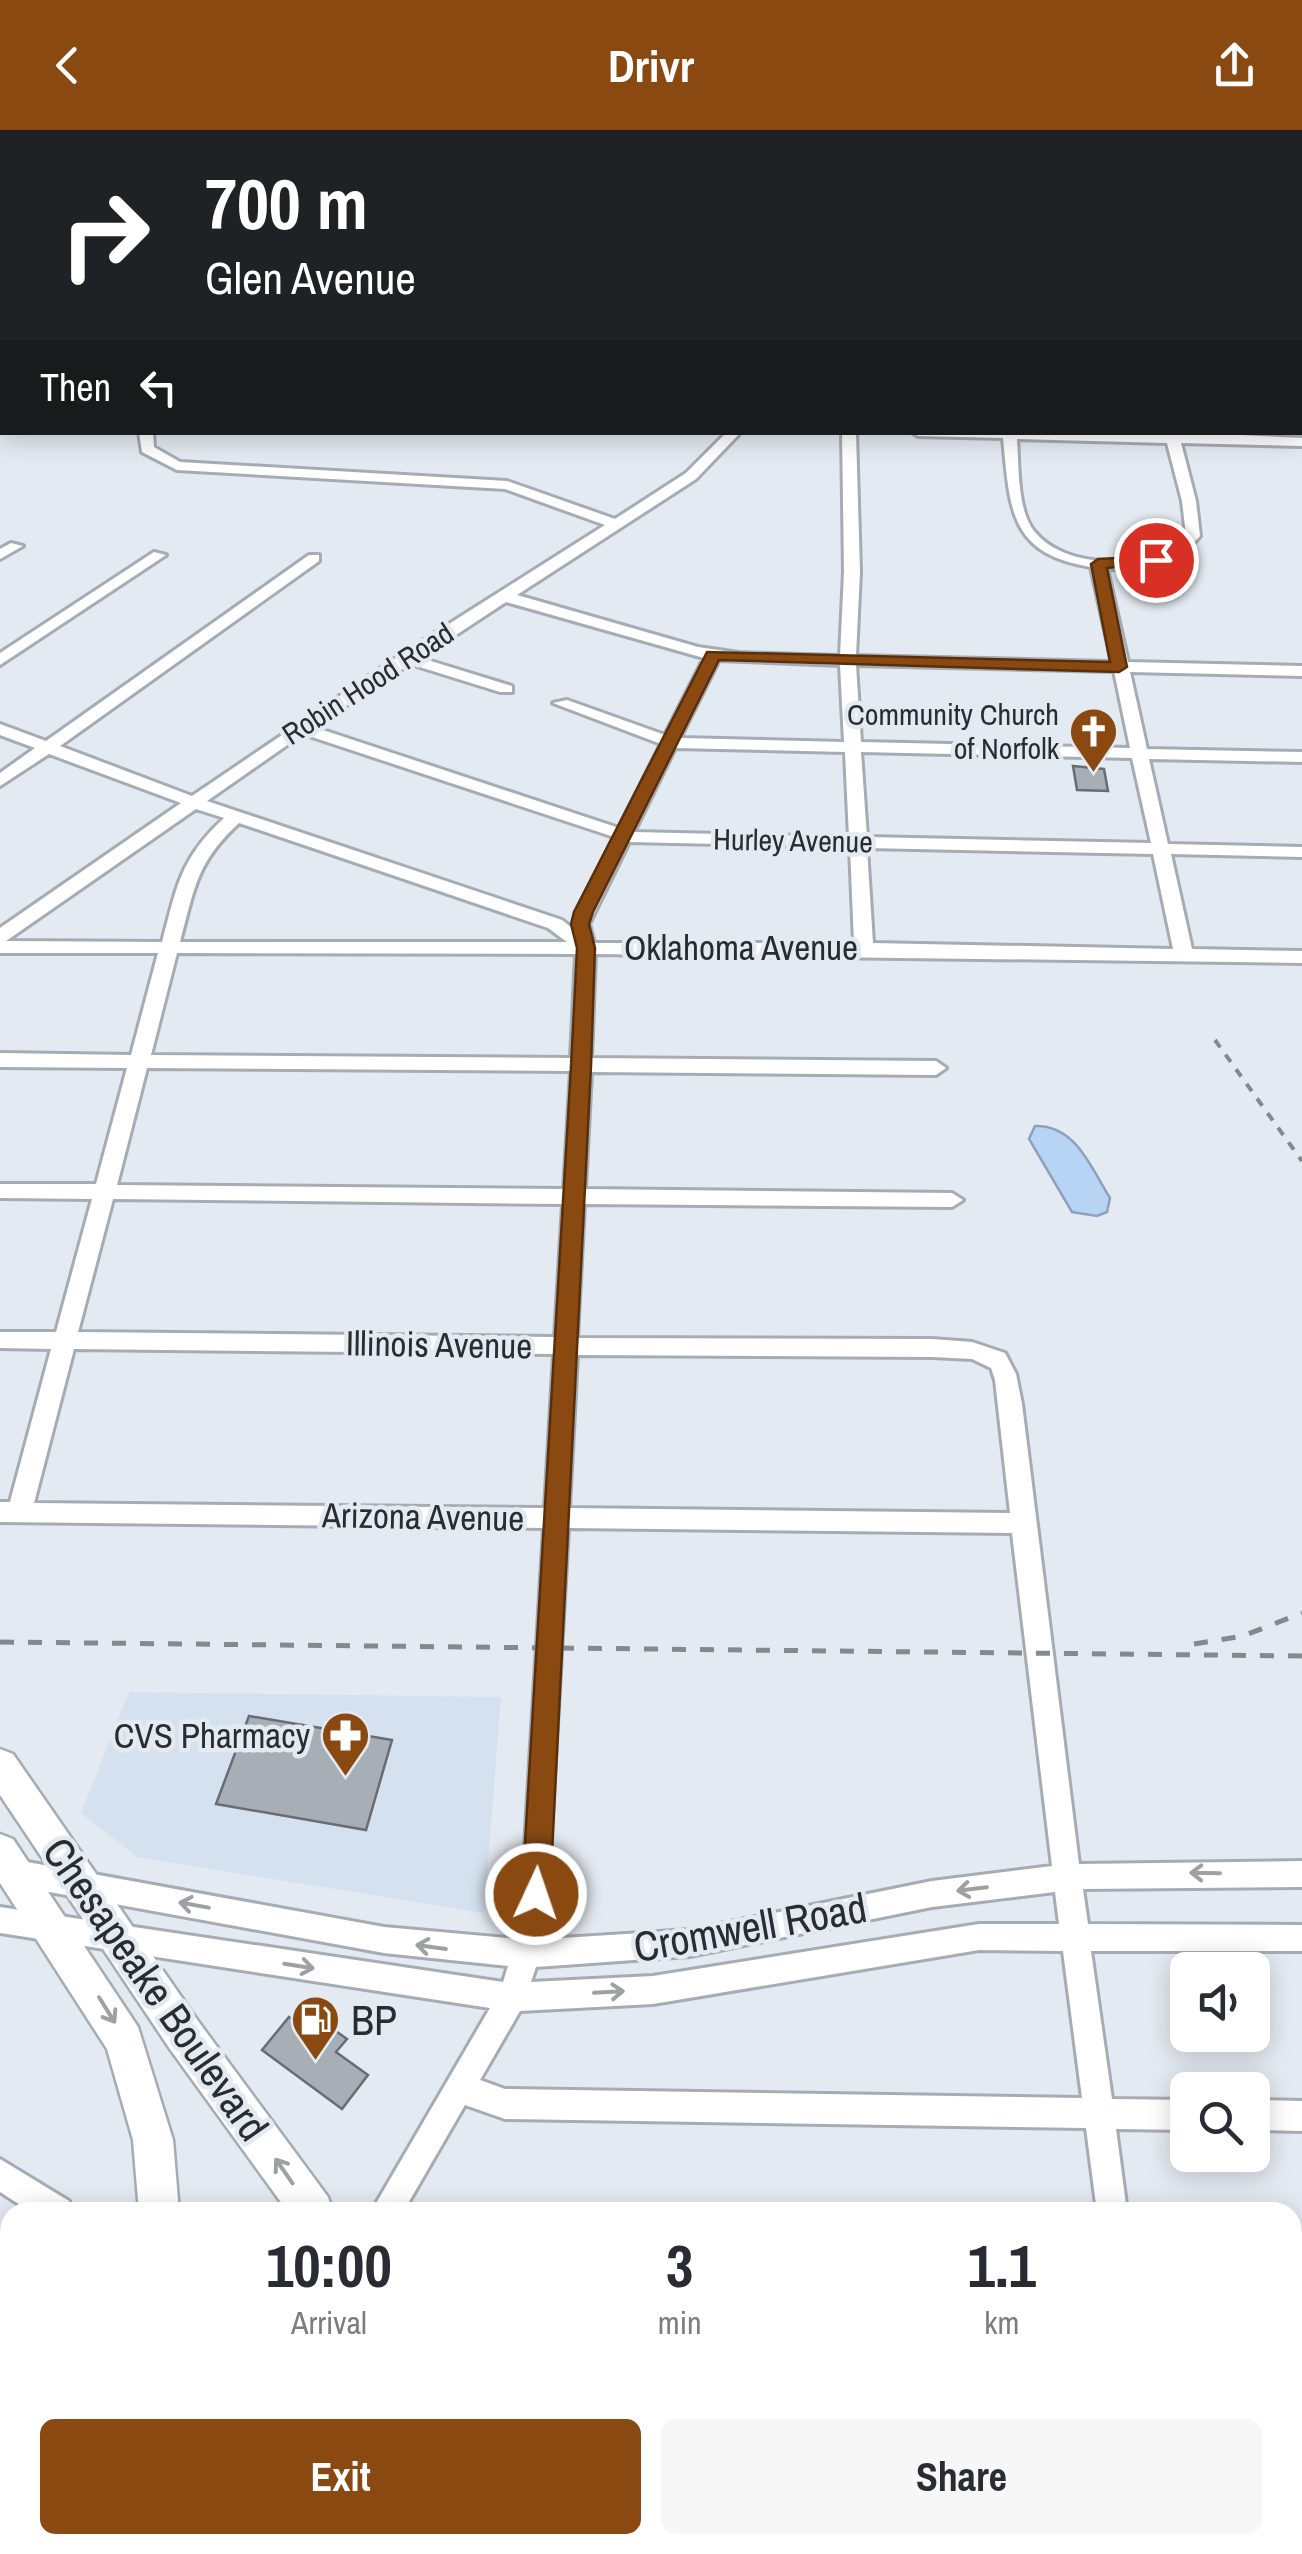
<!DOCTYPE html>
<html lang="en">
<head>
<meta charset="utf-8">
<style>
	:root { --surface:#fff; --page:#f7f7f7; --text:#2b2b33; --muted:#7c7c81; --accent:#894911 }
	body { margin:0; font-family:"Archivo Narrow",sans-serif; background:var(--page); color:var(--text); height:100vh; display:flex; flex-direction:column; font-size:38px; white-space:nowrap }
	* { box-sizing:border-box; margin:0 }
	p { font-size:32px; color:var(--muted) }
	.icon { flex:none; width:55px; height:55px; fill:none; stroke:currentColor; stroke-width:2; stroke-linecap:round; stroke-linejoin:round }
	.map { position:relative; flex:1; overflow:hidden }
	.details { position:absolute; left:0px; top:2072px; width:1302px; height:352px; display:flex; flex-direction:column; background:var(--surface); border-radius:30px 30px 0 0; box-shadow:0 5px 25px #0003 }
	.details>* { flex:none }
	.guide { position:absolute; left:0px; top:0px; width:1302px; height:305px; box-shadow:0 5px 25px #0003; background:#202124; color:#fff; overflow:hidden }
	.fabs { position:absolute; left:1170px; top:1822px; display:grid; gap:20px }
	.fabs a { display:grid; place-items:center; width:100px; height:100px; border-radius:15px; background:var(--surface); box-shadow:0 5px 25px #0003; font-size:50px }
	.pin { position:absolute; display:grid; place-items:center; width:85px; height:85px; color:#fff; margin:-42px; border:5px solid #fff; border-radius:50%; box-shadow:0 2px 10px #0007 }
	.me { position:absolute; width:110px; margin:-55px; rotate:3deg; stroke-linejoin:round; filter:drop-shadow(0 0 8px #0008) }
	.turn { display:flex; align-items:center; gap:35px; height:210px; padding:0 40px; font-size:45px }
	.turn .icon { width:130px; height:130px; stroke-width:2.5 }
	.turn b { display:block; font-size:70px; line-height:85px }
	.then { display:flex; align-items:center; height:95px; padding:0 40px; background:#0003; gap:20px; font-size:38px }
	.eta { display:flex; justify-content:space-evenly; align-items:center; height:170px; text-align:center }
	.eta b { font-size:60px; font-weight:700; line-height:70px }
	.cta { display:flex; gap:20px; margin-top:auto; padding:20px 40px }
	.cta a { flex:1; height:115px; border-radius:15px; background:var(--accent); color:#fff; font-size:40px; font-weight:700; line-height:115px; text-align:center }
	.cta a+a { background:var(--page); color:var(--text) }
	header { display:flex; justify-content:space-between; align-items:center; height:130px; padding:0 40px; background:var(--accent); color:#fff; font-size:45px; font-weight:700 }
	.map>svg:first-child { display:block }
	.built { fill:#d5e1ee }
	.water { fill:#b7d4f5; stroke:#8da2ba; stroke-width:2.5 }
	.building { fill:#a8aeb5; stroke:#676d73; stroke-width:2.5 }
	.lines { fill:none; stroke-linecap:round; stroke-linejoin:round }
	.minor-casing { stroke:#a6acb3; stroke-width:6 }
	.major-casing { stroke:#a6acb3; stroke-width:5 }
	.minor { fill:#fff; fill-rule:evenodd }
	.major { fill:#fff; fill-rule:evenodd }
	.rail-far1 { stroke:#84898e; stroke-width:4; stroke-dasharray:9 9; stroke-linecap:butt }
	.rail { stroke:#84898e; stroke-width:5; stroke-dasharray:14 14; stroke-linecap:butt }
	.oneway { stroke:#9fa0a2 }
	.route { fill:#894911; stroke:#592f0b; stroke-width:2.5 }
	.labels { text-anchor:middle; stroke-width:9; stroke-linejoin:round; paint-order:stroke }
	.far-street-label { font-size:30px; fill:#2a2d30; stroke:#e4eaf1 }
	.far-poi-label { font-size:30px; fill:#2a2d30; stroke:#e4eaf1; text-anchor:end }
	.street-label { font-size:35px; fill:#2a2d30; stroke:#e4eaf1 }
	.poi-label { font-size:35px; fill:#2a2d30; stroke:#e4eaf1; text-anchor:end }
	.near-street-label { font-size:42px; fill:#2a2d30; stroke:#e4eaf1 }
	.near-poi-label { font-size:42px; fill:#2a2d30; stroke:#e4eaf1; text-anchor:start }
</style>
</head>
<body>
<header><svg class="icon" aria-label="back" viewBox="0 0 24 24"><path d="M15 5l-7 7 7 7"/></svg>Drivr<svg class="icon" aria-label="share" viewBox="0 0 24 24"><path d="M12 15V3M7 8l5-5 5 5M5 13v7h14v-7"/></svg></header>
<div class="map">
<svg width="1302" height="2424" viewBox="0 0 1302 2424">
	<rect width="100%" height="100%" fill="#e4eaf1"/>
	<polygon class="built" points="129,1562 501,1567 484,1783 137,1727 81,1683"/>
	<path class="water" d="M1035,996c41,-1 56,42 75,72l-3,14 -10,4 -25,-4 -43,-73z"/>
	<g class="building">
		<polygon points="1073,636 1104,639 1108,661 1077,660"/>
		<polygon points="249,1586 392,1610 366,1700 216,1674"/>
		<polygon points="289,1887 320,1909 330,1897 347,1909 336,1922 368,1945 342,1979 262,1920"/>
	</g>
	<g class="lines">
		<defs>
			<g id="minor">
				<polygon points="625,0 635,0 636,2 626,2"/>
				<polygon points="742,0 767,0 768,2 744,2"/>
				<polygon points="939,0 950,0 951,2 940,2"/>
				<polygon points="1043,0 1054,0 1055,2 1044,2"/>
				<rect x="0" y="22" width="2" height="6"/>
				<rect x="1300" y="23" width="2" height="6"/>
				<rect x="1300" y="61" width="2" height="6"/>
				<rect x="1300" y="102" width="2" height="8"/>
				<rect x="0" y="139" width="2" height="8"/>
				<rect x="1300" y="145" width="2" height="8"/>
				<rect x="1300" y="193" width="2" height="8"/>
				<polygon points="1300,226 1302,227 1302,239 1300,238"/>
				<path d="M139,302h14l1,15 26,15 327,19 108,38 71,-46 41,-41h14l-45,47 -179,116 181,52 41,6 101,3 4,-84 -2,-140h14l4,140 -4,84 256,6 -21,-95c-82,-13 -81,-58 -88,-129l-85,-2 -6,-4h266l124,6v8l-121,-3 15,58 4,35c-24,28 -58,34 -93,33l21,93 174,4v10l-172,-4 17,77 155,3v10l-153,-3 19,85 134,3v10l-131,-3 21,95 110,2v12l-707,-9 -4,104 345,3 10,7 -10,7 -345,-3 -6,117 367,4 11,7 -11,7 -368,-3 -7,134 355,1 40,3 33,11 11,21 6,30 57,460 223,-3v26l-219,2 5,35 214,1v26h-211l21,148 76,1v30l-72,-1 11,83h-30l-11,-84 -581,-9 -40,-14 -62,107h-32l119,-204 -490,-75v-26l503,75 5,-16 -124,-13 -384,-70v-26l384,70 133,12 3,-10 24,-401 -544,-6v-20h10l41,-153 -51,-1v-16h56l36,-133 -92,-1v-14h96l31,-116 -127,-1v-14l131,2 27,-102h-158v-25l181,-125 -132,-49 -49,32v-13l35,-25 -35,-13v-11l46,17 263,-186h10v6l-259,185 132,50 208,-141 205,-130 -100,-36 -328,-19 -35,-18zM1017,309l150,4 15,58 4,34c-35,34 -119,37 -152,-4 -17,-21 -15,-66 -17,-92zM506,472l198,56 -39,77 -98,-35 -14,3 108,41 -42,84 -305,-101 96,-63 90,28h12v-6l-91,-28zM719,530l121,5 4,77 -164,-4zM856,535l258,6 16,77 -269,-6zM303,604l311,103 -42,91 -10,-8 -355,-119zM675,618l170,4 4,85 -215,-5zM861,622l271,6 19,85 -284,-6zM196,679l28,9c-44,41 -47,68 -62,124l-156,-1zM239,693l309,105 19,14h-387c15,-55 16,-79 59,-119zM629,712l221,5 4,96h-260l-5,-19zM867,718l286,6 20,95 -300,-6zM177,823l399,1 -5,104 -420,-3zM147,938l424,3 -7,118 -447,-4zM113,1069l450,5 -8,133 -477,-5zM74,1219l480,5 -9,154 -511,-5zM577,1225l355,2 40,2 19,9 4,12 15,133 -441,-5zM568,1398l444,5 40,333 -120,15 -242,49 -145,9zM1055,1762l4,32h-80l-326,52 -122,6 5,-15 154,-11 242,-49zM979,1820l84,1 19,147 -577,-9 -25,-9 40,-69 133,-7z"/>
				<polygon points="11,413 23,416 0,429 0,419"/>
				<polygon points="154,422 166,425 0,535 0,523"/>
				<polygon points="1252,1970 1302,1971 1302,2001 1252,2000"/>
				<polygon points="0,2029 69,2071 73,2082 31,2082 0,2062"/>
				<polygon points="548,2415 584,2415 588,2424 552,2424"/>
				<polygon points="1138,2415 1172,2415 1173,2424 1139,2424"/>
			</g>
			<g id="major">
				<polygon points="0,1619 13,1624 198,1891 328,2067 333,2082 288,2082 170,1919 0,1665"/>
				<polygon points="0,1704 13,1709 138,1897 173,2010 179,2082 139,2082 133,2010 107,1919 0,1753"/>
				<rect x="1292" y="2291" width="10" height="44"/>
				<polygon points="83,2415 155,2415 159,2424 80,2424"/>
				<polygon points="306,2415 363,2415 359,2424 302,2424"/>
			</g>
		</defs>
		<use href="#minor" class="minor-casing"/>
		<use href="#major" class="major-casing"/>
		<use href="#minor" class="minor"/>
		<use href="#major" class="major"/>
		<polyline class="rail-far1" points="1215,910 1302,1031"/>
		<g class="rail">
			<polyline points="0,1512 1302,1526"/>
			<polyline points="1194,1514 1243,1506 1302,1483"/>
		</g>
	</g>
	<defs><path id="oneway-shaft" d="M-6 0H5M1.5-3L5.5 0L1.5 3" fill="none" stroke-width="1.6" stroke-linecap="round" stroke-linejoin="round" transform="scale(2.5)"/></defs>
	<g class="oneway">
		<use href="#oneway-shaft" transform="translate(1205 1743) rotate(-179)"/>
		<use href="#oneway-shaft" transform="translate(972 1759) rotate(173)"/>
		<use href="#oneway-shaft" transform="translate(194 1775) rotate(-170)"/>
		<use href="#oneway-shaft" transform="translate(431 1817) rotate(-172)"/>
		<use href="#oneway-shaft" transform="translate(299 1836) rotate(9)"/>
		<use href="#oneway-shaft" transform="translate(609 1862) rotate(-3)"/>
		<use href="#oneway-shaft" transform="translate(107 1880) rotate(58)"/>
		<use href="#oneway-shaft" transform="translate(284 2041) rotate(-125)"/>
	</g>
	<polygon class="route" points="1156,426 1164,430 1162,433 1107,438 1127,537 1119,542 719,530 593,782 589,794 595,818 591,936 550,1764 546,1774 536,1777 526,1774 522,1764 571,936 577,818 571,794 574,782 707,522 1110,532 1091,434 1098,429"/>
	<defs>
		<symbol id="church-pin" viewBox="-11 -11 22 30"><path d="M0 17L-7.5 6A9.5 9.5 0 1 1 7.5 6Z" fill="#894911" stroke="#e4eaf1"/><path d="M-1.2-6h2.4v3.5h3.3v2.4h-3.3V6h-2.4V-.1h-3.3v-2.4h3.3Z" fill="#fff"/></symbol>
		<symbol id="pharmacy-pin" viewBox="-11 -11 22 30"><path d="M0 17L-7.5 6A9.5 9.5 0 1 1 7.5 6Z" fill="#894911" stroke="#e4eaf1"/><path d="M-2-6h4v4h4v4h-4v4h-4v-4h-4v-4h4Z" fill="#fff"/></symbol>
		<symbol id="fuel-pin" viewBox="-11 -11 22 30"><path d="M0 17L-7.5 6A9.5 9.5 0 1 1 7.5 6Z" fill="#894911" stroke="#e4eaf1"/><path d="M-5.5-6h7V0h2V4h1.3V-2.5L3-4.5l.8-.8L6-3V5H2.5V1h-1V6h-7ZM-4.2-4.7v3.2H.2V-4.7Z" fill="#fff"/></symbol>
	</defs>
	<g fill-rule="evenodd">
		<use href="#church-pin" x="1066" y="574" width="55" height="75"/>
		<use href="#pharmacy-pin" x="318" y="1578" width="55" height="75"/>
		<use href="#fuel-pin" x="288" y="1862" width="55" height="75"/>
	</g>
	<g class="labels">
		<g class="far-street-label">
			<text transform="translate(368 554) rotate(-33)" y="10">Robin Hood Road</text>
			<text transform="translate(793 711) rotate(1)" y="10">Hurley Avenue</text>
		</g>
		<g class="far-poi-label">
			<text x="1059" y="595">Community Church<tspan x="1059" dy="34">of Norfolk</tspan></text>
		</g>
		<g class="street-label">
			<text x="741" y="830">Oklahoma Avenue</text>
			<text transform="translate(439 1215) rotate(1)" y="12">Illinois Avenue</text>
			<text transform="translate(423 1387) rotate(1)" y="12">Arizona Avenue</text>
		</g>
		<g class="poi-label">
			<text x="310" y="1618">CVS Pharmacy</text>
		</g>
		<g class="near-street-label">
			<text transform="translate(750 1797) rotate(-10)" y="15">Cromwell Road</text>
			<text transform="translate(156 1859) rotate(55)" y="15">Chesapeake Boulevard</text>
		</g>
		<g class="near-poi-label">
			<text x="351" y="1905">BP</text>
		</g>
	</g>
</svg>
<div class="fabs">
<a><svg class="icon" aria-label="sound" viewBox="0 0 24 24"><path d="M4 9h4l5-4v14l-5-4H4zM17 9q2 3 0 6"/></svg></a>
<a><svg class="icon" aria-label="search" viewBox="0 0 24 24"><circle cx="10" cy="10" r="6"/><path d="M15 15l6 6"/></svg></a>
</div>
<div class="pin" style="left:1156px;top:430px;background:#d93025"><svg class="icon" aria-label="arrive" viewBox="0 0 24 24"><path d="M6 21V4h12l-3 4 3 4H6"/></svg></div>
<svg class="me" style="left:536px;top:1764px" viewBox="-20 -20 40 40"><circle r="17" fill="#894911" stroke="#fff" stroke-width="3"/><path d="M0-11L8 9 0 5-8 9z" fill="#fff"/></svg>
<div class="guide">
<div class="turn"><svg class="icon" aria-label="right" viewBox="0 0 24 24"><path d="M7 20v-9h11M14 6l5 5-5 5"/></svg><div><b>700 m</b>Glen Avenue</div></div>
<div class="then">Then<svg class="icon" aria-label="left" viewBox="0 0 24 24"><path d="M17 20v-9H6M10 6l-5 5 5 5"/></svg></div>
</div>
<section class="details">
<div class="eta">
<div><b>10:00</b><p>Arrival</p></div>
<div><b>3</b><p>min</p></div>
<div><b>1.1</b><p>km</p></div>
</div>
<div class="cta"><a>Exit</a><a>Share</a></div>
</section>
</div>
</body>
</html>
